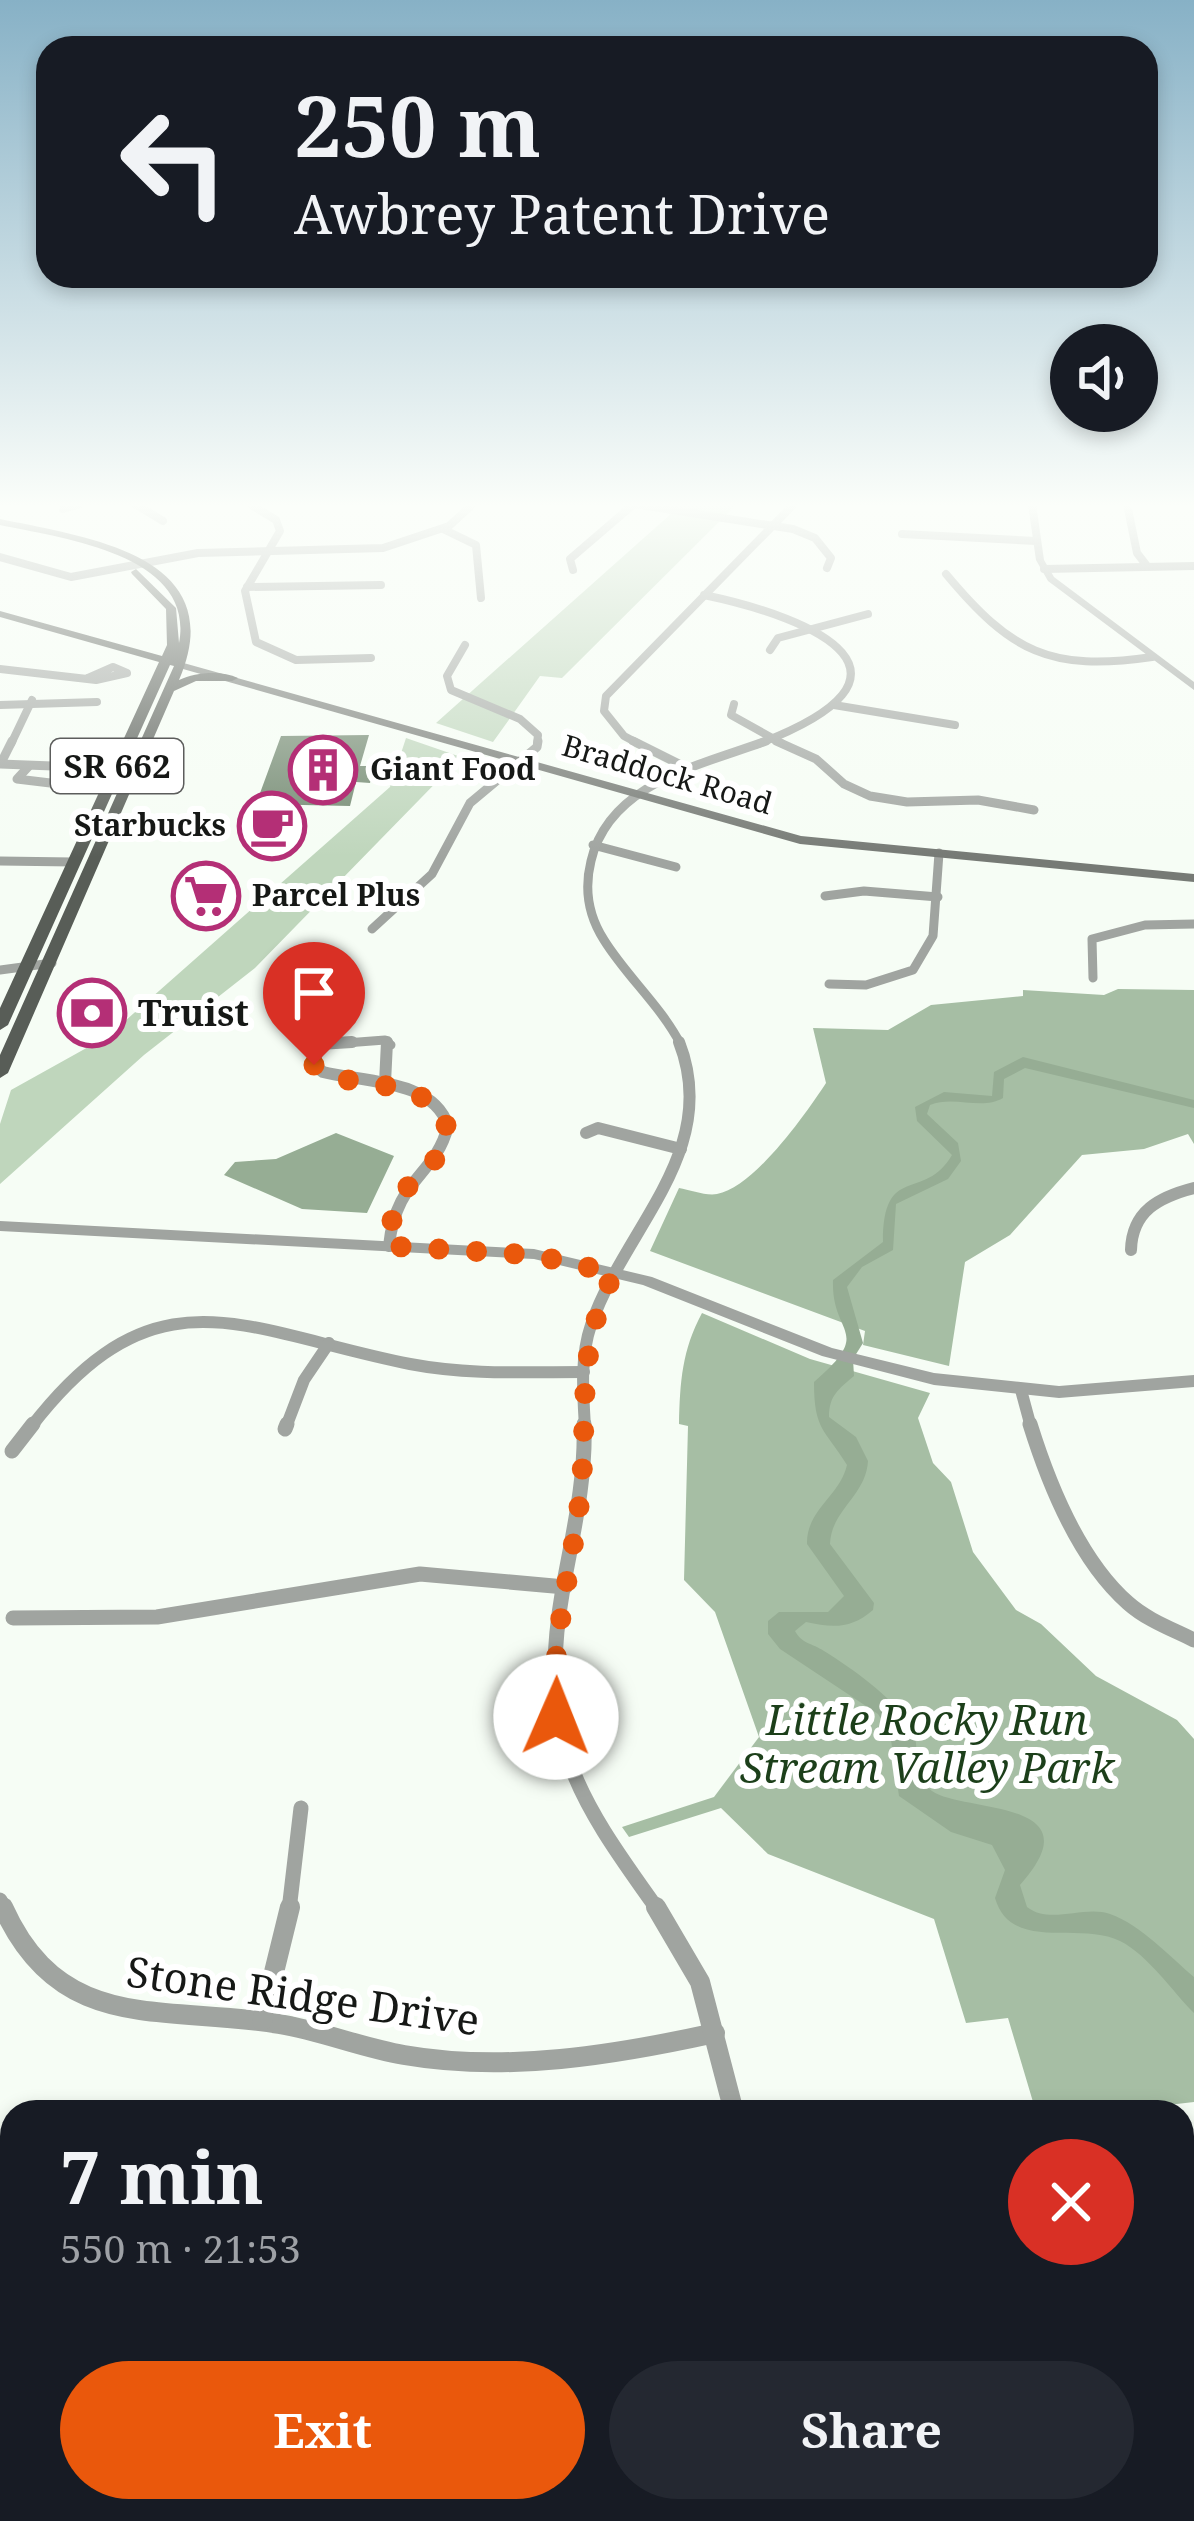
<!DOCTYPE html>
<html lang="en">
<head>
<meta charset="utf-8">
<style>
	:root { --surface:#171b24; --page:#242831; --text:#f1f3f6; --muted:#9ea1a6; --accent:#ea580c }
	body { margin:0; font-family:"Noto Serif",serif; background:var(--page); color:var(--text); height:100vh; display:flex; flex-direction:column; font-size:45px; white-space:nowrap }
	* { box-sizing:border-box; margin:0 }
	p { font-size:39px; color:var(--muted) }
	.icon { flex:none; width:66px; height:66px; fill:none; stroke:currentColor; stroke-width:2; stroke-linecap:round; stroke-linejoin:round }
	.map { position:relative; flex:1; overflow:hidden }
	.details { position:absolute; left:0px; top:2100px; width:1194px; height:423px; display:flex; flex-direction:column; background:var(--surface); border-radius:36px 36px 0 0; box-shadow:0 6px 18px #0003 }
	.details>* { flex:none }
	.guide { position:absolute; left:36px; top:36px; width:1122px; height:252px; border-radius:36px; box-shadow:0 6px 18px #0003; background:#171b24; color:var(--text); overflow:hidden }
	.buttons { position:absolute; left:1050px; top:324px; display:grid; gap:24px }
	.buttons a { display:grid; place-items:center; width:108px; height:108px; border-radius:50%; background:var(--surface); box-shadow:0 6px 18px #0003; font-size:60px }
	.pin { position:absolute; display:grid; place-items:center; width:102px; height:102px; color:#fff; margin:-123px -51px; border-radius:50% 50% 50% 0; rotate:-45deg; box-shadow:0 0 12px #0007 }
	.pin .icon { rotate:45deg }
	.me { position:absolute; width:132px; margin:-66px; rotate:1deg; stroke-linejoin:round; filter:drop-shadow(0 0 9px #0008) }
	.turn { display:flex; align-items:center; gap:42px; height:252px; padding:0 60px; font-size:54px }
	.turn .icon { width:156px; height:156px; stroke-width:2.5 }
	.turn b { display:block; font-size:84px; line-height:102px }
	.round { display:grid; place-items:center; flex:none; width:126px; height:126px; border-radius:63px; background:var(--page) }
	.summary { display:flex; align-items:center; justify-content:space-between; height:204px; padding:0 60px }
	h1 { font-size:72px; font-weight:700; line-height:90px }
	.cta { display:flex; gap:24px; margin-top:auto; padding:24px 60px }
	.cta a { flex:1; height:138px; border-radius:72px; background:var(--accent); color:#fff; font-size:48px; font-weight:700; line-height:138px; text-align:center }
	.cta a+a { background:var(--page); color:var(--text) }
	.map>svg:first-child { display:block }
	.green { fill:#bfd6bc }
	.forest { fill:#a6bea4 }
	.water { fill:#96ad94 }
	.building { fill:#738971 }
	.lines { fill:none; stroke-linecap:round; stroke-linejoin:round }
	.minor-far4 { stroke:#a0a4a0; stroke-width:8 }
	.minor-far3 { stroke:#a0a4a0; stroke-width:9 }
	.minor-far2 { stroke:#a0a4a0; stroke-width:12 }
	.minor-far1 { stroke:#a0a4a0; stroke-width:15 }
	.minor { stroke:#a0a4a0; stroke-width:20 }
	.tertiary { fill:#a0a4a0; fill-rule:evenodd }
	.secondary { fill:#767a75; fill-rule:evenodd }
	.primary { fill:#585d57; fill-rule:evenodd }
	.route { stroke:#ea580c; stroke-width:21; stroke-dasharray:0 37.8 }
	.labels { text-anchor:middle; stroke-width:12; stroke-linejoin:round; paint-order:stroke }
	.far-poi-label { font-size:30px; font-weight:bold; fill:#161816; stroke:#fff; text-anchor:start }
	.far-street-label { font-size:30px; fill:#161816; stroke:#fff }
	.shield { fill:#fff; stroke:#5c5d5c; stroke-width:3 }
	.shield-label { font-size:33px; font-weight:bold; fill:#161816 }
	.poi-label { font-size:36px; font-weight:bold; fill:#161816; stroke:#fff; text-anchor:start }
	.near-park-label { font-size:42px; font-style:italic; fill:#1c3f1a; stroke:#fff }
	.near-street-label { font-size:42px; fill:#161816; stroke:#fff }
</style>
</head>
<body>
<div class="map">
<svg width="1194" height="2521" viewBox="0 0 1194 2521">
	<rect width="100%" height="100%" fill="#f6fdf5"/>
	<g class="green">
		<polygon points="682,504 737,504 562,678 540,676 493,742 436,723"/>
		<polygon points="406,738 461,757 255,968 144,1055 0,1184 0,1124 11,1090 108,1036 390,787"/>
	</g>
	<g class="forest">
		<path d="M1118,989l76,1v154l-6,-10 -44,15 -62,6 -72,80 -45,27 -16,104 -86,-21 2,-14 -215,-80 29,-63c11,2 27,8 38,6 37,-6 90,-82 109,-111l-13,-55 75,2 43,-25 92,-9v-6l81,5z"/>
		<path d="M702,1313l108,46 120,34 -12,25 15,45 18,19 22,70 43,58 25,14 55,52 81,44 17,19v363l-87,10h-71l-28,-94 -42,5 -32,-104 -166,-65 -47,-46 -92,29 -7,-10 92,-30 45,-60 -44,-125 -31,-32 4,-154 -9,-2c1,-42 3,-74 23,-111z"/>
	</g>
	<g class="water">
		<path d="M1023,1057l171,43v8l-169,-40 -21,11 -1,19c-22,13 -48,-3 -73,7l-3,9 31,29 3,18 -13,18 -52,25 -3,46 -31,17 -15,20 16,56 -10,16 1,17c-15,13 -25,19 -25,41l27,20 12,24c-2,35 -37,49 -38,83l44,59 -1,7c-22,19 -40,18 -67,12l-11,9c7,13 17,12 29,20 30,19 65,43 85,73 16,21 -3,49 23,67 31,22 166,7 88,94l7,22c23,18 57,-2 83,7 31,11 59,42 84,63v36c-22,-22 -46,-58 -74,-72 -41,-20 -109,12 -125,-43l10,-28 -13,-25 -41,-13 -52,-36 -9,-63 -12,-19 -98,-65 -12,-15v-13l11,-9h49l16,-16 -37,-52c-1,-34 33,-48 40,-79 -23,-37 -33,-35 -33,-83 61,-53 17,-45 19,-102l50,-38c0,-80 41,-39 69,-87l-35,-34 -2,-14 29,-15 48,4 2,-24z"/>
		<polygon points="336,1133 394,1156 367,1213 302,1209 224,1175 235,1162 276,1159"/>
	</g>
	<polygon class="building" points="369,735 360,766 374,766 370,783 356,782 350,806 256,804 281,736"/>
	<g class="lines">
		<g class="minor-far4">
			<polyline points="135,504 163,521"/>
			<polyline points="250,504 276,520 280,531 245,591 256,642 296,660 371,658"/>
			<polyline points="634,504 793,529 815,538 831,558 827,568"/>
			<polyline points="1127,504 1137,553 1147,566"/>
			<polyline points="63,509 80,504"/>
			<polyline points="443,529 476,545 481,598"/>
			<polyline points="902,534 1036,541"/>
			<polyline points="0,557 71,577 198,553 383,548 449,526 473,504"/>
			<polyline points="1044,569 1194,566"/>
			<polyline points="573,570 570,559 634,504"/>
			<path d="M946,574c65,78 104,98 206,83"/>
			<polyline points="247,587 381,585"/>
			<path d="M704,595c115,24 235,80 54,149"/>
			<polyline points="465,645 447,676 451,690 520,719 538,735 537,744"/>
			<polyline points="770,650 778,638 868,614"/>
			<polyline points="0,669 96,680 127,673 113,667 88,678"/>
			<polyline points="734,704 731,715 783,744"/>
			<polyline points="0,705 97,702"/>
			<polyline points="834,705 955,725"/>
			<polyline points="11,744 32,700"/>
			<polyline points="639,744 624,736 604,711 606,696 794,504"/>
		</g>
		<g class="minor-far3">
			<polyline points="633,741 685,767"/>
			<polyline points="776,741 816,759 844,784 870,796 907,802 978,800 1034,810"/>
			<polyline points="1,763 12,741"/>
			<polyline points="0,764 132,769"/>
			<polyline points="29,766 17,779 67,785"/>
			<polyline points="593,845 676,867"/>
			<polyline points="0,861 73,862"/>
			<polyline points="825,896 864,891 938,897"/>
			<polyline points="372,929 432,874 470,803 537,747 538,741"/>
			<polyline points="0,970 52,963"/>
			<polyline points="1093,978 1092,939 1145,925 1194,924"/>
			<polyline points="829,984 866,985 913,970 933,936 939,853"/>
			<polyline points="319,1045 385,1040 391,1045"/>
			<path d="M681,1045c-20,-39 -54,-68 -77,-105 -16,-25 -20,-51 -13,-79 18,-78 110,-96 175,-120"/>
		</g>
		<g class="minor-far2">
			<path d="M352,1042l-33,2 -5,21 9,7c39,10 111,7 125,54 -13,51 -52,51 -59,120"/>
			<polyline points="385,1083 387,1042"/>
			<polyline points="586,1133 598,1128 681,1149"/>
			<path d="M1131,1250c1,-39 28,-53 63,-62"/>
			<polyline points="1021,1390 1031,1427"/>
			<path d="M31,1427c126,-163 212,-96 379,-63 57,11 116,8 174,8"/>
			<polyline points="286,1427 304,1380 329,1343"/>
			<path d="M585,1427c-2,-34 -5,-70 6,-102 33,-97 131,-174 88,-283"/>
		</g>
		<g class="minor-far1">
			<path d="M584,1424c2,55 -11,109 -21,164 -26,150 11,205 95,322"/>
			<path d="M1030,1424c19,61 49,136 98,179 19,17 44,26 66,37"/>
			<polyline points="285,1429 287,1424"/>
			<polyline points="12,1451 33,1424"/>
			<polyline points="13,1618 157,1617 420,1574 565,1587"/>
			<polyline points="0,1900 5,1910"/>
			<polyline points="289,1910 301,1808"/>
		</g>
		<g class="minor">
			<path d="M3,1907c58,129 161,97 276,117 43,7 83,24 125,31 103,18 211,0 311,-22"/>
			<polyline points="656,1907 700,1982 734,2112"/>
			<polyline points="262,2021 290,1907"/>
			<polyline points="1182,2322 1194,2337"/>
			<polyline points="1182,2462 1194,2459"/>
			<polyline points="685,2511 700,2511"/>
			<polyline points="173,2521 201,2511"/>
		</g>
		<g class="tertiary">
			<polygon points="1028,504 1036,504 1044,560 1054,577 1194,682 1194,690 1048,581 1036,560"/>
			<polygon points="0,1221 534,1249 652,1277 832,1348 934,1373 1059,1386 1194,1375 1194,1387 1059,1398 934,1385 822,1356 643,1285 534,1259 0,1231"/>
		</g>
		<polygon class="secondary" points="180,662 801,836 1194,874 1194,882 800,844 176,667 175,665"/>
		<path class="primary" d="M0,519c86,18 233,36 179,161 17,-8 43,-10 59,-2l-6,3h-36l-22,10 -166,382 -8,5v-23l174,-389 -4,-1 -162,360 -8,5v-22l159,-346 -159,-45v-6l162,45 5,-11 -1,-36 -34,-35 -1,-2 5,-3 40,39 3,35c17,-89 -118,-105 -179,-118z"/>
	</g>
	<linearGradient id="sky" x2="0" y2="1"><stop stop-color="#87b1c6"/><stop offset="0.59" stop-color="#fbfefa"/><stop offset="1" stop-color="#fbfefa" stop-opacity="0"/></linearGradient>
	<rect width="1194" height="857" fill="url(#sky)"/>
	<g class="lines">
		<path class="route" d="M314,1065c40,32 105,3 132,60 5,35 -31,46 -46,73 -9,14 -9,32 -11,48l145,9 80,18c-41,84 -24,144 -35,234 -9,69 -29,140 -23,210"/>
	</g>
	<defs>
		<symbol id="building-ring" viewBox="-11 -11 22 22"><circle r="9.5" fill="#fff" stroke="#b42f76" stroke-width="1.5"/><path d="M-4-6H4V6H1V3H-1V6H-4ZM-2.5-4.3h1.7v1.8h-1.7ZM.8-4.3h1.7v1.8H.8ZM-2.5-1h1.7V.8h-1.7ZM.8-1h1.7V.8H.8Z" fill="#b42f76"/></symbol>
		<symbol id="cafe-ring" viewBox="-11 -11 22 22"><circle r="9.5" fill="#fff" stroke="#b42f76" stroke-width="1.5"/><path d="M-5.5-4.5H6V0H3Q3 3.5 0 3.5H-2.5Q-5.5 3.5-5.5 0ZM3-3.2v2h1.7v-2ZM-6 4.5H4V6H-6Z" fill="#b42f76"/></symbol>
		<symbol id="supermarket-ring" viewBox="-11 -11 22 22"><circle r="9.5" fill="#fff" stroke="#b42f76" stroke-width="1.5"/><path d="M-6-5.5h2.5l.6 2H6L4.5 2H-2.5L-4.4-4H-6ZM-1.5 3.2a1.3 1.3 0 1 0 .1 0ZM3 3.2a1.3 1.3 0 1 0 .1 0Z" fill="#b42f76"/></symbol>
		<symbol id="bank-ring" viewBox="-11 -11 22 22"><circle r="9.5" fill="#fff" stroke="#b42f76" stroke-width="1.5"/><path d="M-6-4H6V4H-6ZM0-2.3a2.3 2.3 0 1 0 0 4.6a2.3 2.3 0 1 0 0-4.6Z" fill="#b42f76"/></symbol>
	</defs>
	<g fill-rule="evenodd">
		<use href="#building-ring" x="285" y="732" width="76" height="76"/>
		<use href="#cafe-ring" x="234" y="788" width="76" height="76"/>
		<use href="#supermarket-ring" x="168" y="858" width="76" height="76"/>
		<use href="#bank-ring" x="54" y="975" width="76" height="76"/>
	</g>
	<g class="labels">
		<g class="far-poi-label">
			<text x="370" y="780">Giant Food</text>
			<text x="226" y="836" text-anchor="end">Starbucks</text>
			<text x="252" y="906">Parcel Plus</text>
		</g>
		<g class="far-street-label">
			<text transform="translate(667 775) rotate(16)" y="10">Braddock Road</text>
		</g>
		<rect class="shield" x="51" y="739" width="132" height="54" rx="9"/>
		<g class="shield-label">
			<text x="117" y="778">SR 662</text>
		</g>
		<g class="poi-label">
			<text x="138" y="1026">Truist</text>
		</g>
		<g class="near-park-label">
			<text x="927" y="1735">Little Rocky Run<tspan x="927" dy="48">Stream Valley Park</tspan></text>
		</g>
		<g class="near-street-label">
			<text transform="translate(303 1996) rotate(8)" y="15">Stone Ridge Drive</text>
		</g>
	</g>
</svg>
<div class="buttons">
<a><svg class="icon" aria-label="sound" viewBox="0 0 24 24"><path d="M4 9h4l5-4v14l-5-4H4zM17 9q2 3 0 6"/></svg></a>
</div>
<div class="pin" style="left:314px;top:1065px;background:#d93025"><svg class="icon" aria-label="arrive" viewBox="0 0 24 24"><path d="M6 21V4h12l-3 4 3 4H6"/></svg></div>
<svg class="me" style="left:556px;top:1717px" viewBox="-20 -20 40 40"><circle r="19" fill="#fff"/><path d="M0-13L10 11 0 6-10 11z" fill="#ea580c"/></svg>
<div class="guide">
<div class="turn"><svg class="icon" aria-label="left" viewBox="0 0 24 24"><path d="M17 20v-9H6M10 6l-5 5 5 5"/></svg><div><b>250 m</b>Awbrey Patent Drive</div></div>
</div>
<section class="details">
<div class="summary"><div><h1>7 min</h1><p>550 m · 21:53</p></div><a class="round" style="background:#d93025;color:#fff"><svg class="icon" aria-label="close" viewBox="0 0 24 24"><path d="M6 6l12 12M18 6L6 18"/></svg></a></div>
<div class="cta"><a>Exit</a><a>Share</a></div>
</section>
</div>
</body>
</html>
